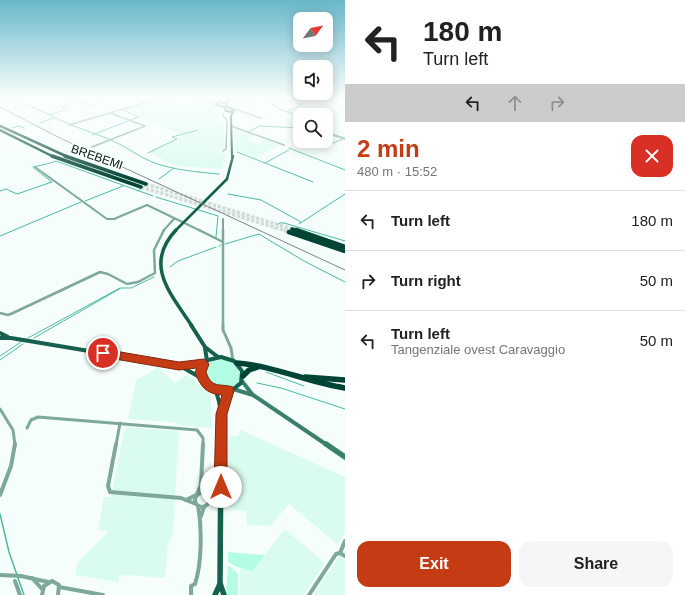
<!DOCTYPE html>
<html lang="en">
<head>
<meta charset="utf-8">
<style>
	:root { --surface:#fff; --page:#f6f6f6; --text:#222; --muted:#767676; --line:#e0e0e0; --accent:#c53c14 }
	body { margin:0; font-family:Arial,sans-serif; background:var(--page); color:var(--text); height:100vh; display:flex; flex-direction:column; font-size:15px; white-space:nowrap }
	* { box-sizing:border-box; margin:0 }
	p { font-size:13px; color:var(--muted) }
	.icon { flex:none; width:22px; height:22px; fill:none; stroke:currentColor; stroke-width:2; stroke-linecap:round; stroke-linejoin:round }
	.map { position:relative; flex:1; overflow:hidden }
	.sheet { display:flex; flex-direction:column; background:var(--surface); width:340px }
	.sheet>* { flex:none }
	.hud { background:#fff; color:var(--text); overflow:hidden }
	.needle { width:26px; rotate:58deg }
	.tools { position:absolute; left:293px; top:12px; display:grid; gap:8px }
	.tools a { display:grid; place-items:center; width:40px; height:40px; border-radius:8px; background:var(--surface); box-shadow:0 2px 10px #0003; font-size:20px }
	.pin { position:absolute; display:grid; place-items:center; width:34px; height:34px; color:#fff; margin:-17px; border:2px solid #fff; border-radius:50%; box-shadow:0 1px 4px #0007 }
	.me { position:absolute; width:44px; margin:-22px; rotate:0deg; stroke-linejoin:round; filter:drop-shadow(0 0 3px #0008) }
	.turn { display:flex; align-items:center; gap:14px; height:84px; padding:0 12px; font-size:18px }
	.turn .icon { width:52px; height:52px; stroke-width:2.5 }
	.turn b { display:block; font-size:28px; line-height:34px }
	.lanes { display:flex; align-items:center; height:38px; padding:0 12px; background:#0003; justify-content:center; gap:20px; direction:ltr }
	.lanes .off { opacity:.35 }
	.round { display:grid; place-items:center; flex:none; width:42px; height:42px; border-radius:12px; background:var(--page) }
	.overview { display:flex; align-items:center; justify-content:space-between; height:68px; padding:0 12px }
	h1 { font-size:24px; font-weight:700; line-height:30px; color:var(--accent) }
	.action { display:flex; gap:8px; margin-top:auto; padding:8px 12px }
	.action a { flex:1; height:46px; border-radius:12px; background:var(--accent); color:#fff; font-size:16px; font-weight:700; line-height:46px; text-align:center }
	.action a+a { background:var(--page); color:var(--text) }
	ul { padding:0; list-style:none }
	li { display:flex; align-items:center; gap:12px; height:60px; padding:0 12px; border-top:1px solid var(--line) }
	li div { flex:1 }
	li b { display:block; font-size:15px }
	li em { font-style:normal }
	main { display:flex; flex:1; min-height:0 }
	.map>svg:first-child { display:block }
	.built { fill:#dafbf0 }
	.green { fill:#b2fde4 }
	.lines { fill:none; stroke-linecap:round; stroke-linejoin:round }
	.stream-far1 { stroke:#49bb9c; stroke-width:1 }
	.stream { stroke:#49bb9c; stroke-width:1.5 }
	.highway-tunnel-far1 { stroke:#d3dcd9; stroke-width:3.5; stroke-dasharray:3.5 1.5; stroke-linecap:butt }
	.highway-tunnel { stroke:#d3dcd9; stroke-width:4.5; stroke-dasharray:4.5 2; stroke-linecap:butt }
	.street-far4 { stroke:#7ea99a; stroke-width:1.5 }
	.street-far3 { stroke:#7ea99a; stroke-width:2 }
	.street-far2 { stroke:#7ea99a; stroke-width:2.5 }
	.street-far1 { stroke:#7ea99a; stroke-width:3 }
	.street { stroke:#7ea99a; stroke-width:4 }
	.secondary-far2 { stroke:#3b806d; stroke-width:2 }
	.secondary-far1 { stroke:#3b806d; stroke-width:4 }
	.secondary { stroke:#3b806d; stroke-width:5.5 }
	.primary-far4 { stroke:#16604e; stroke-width:2 }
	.primary-far3 { stroke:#16604e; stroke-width:2.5 }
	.primary-far2 { stroke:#16604e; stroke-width:3.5 }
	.primary-far1 { stroke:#16604e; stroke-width:4 }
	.primary { stroke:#16604e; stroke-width:5.5 }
	.highway-far3 { stroke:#004435; stroke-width:2.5 }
	.highway-far2 { stroke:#004435; stroke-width:3.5 }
	.highway-far1 { stroke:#004435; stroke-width:4.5 }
	.highway { stroke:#004435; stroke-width:5.5 }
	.rail { stroke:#7c8482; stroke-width:1 }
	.route { fill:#c53c14; stroke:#80270d }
	.labels { text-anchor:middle; stroke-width:3.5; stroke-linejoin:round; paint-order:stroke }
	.far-street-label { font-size:12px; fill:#111917; stroke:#f5fefb }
</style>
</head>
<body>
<main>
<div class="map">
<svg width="345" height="595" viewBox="0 0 345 595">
	<rect width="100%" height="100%" fill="#f5fefb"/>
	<g class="built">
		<polygon points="164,97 194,97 210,100 211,105 222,110 219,117 224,125 224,149 218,151 226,155 222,169 179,166 167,162 149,151 184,136 123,109"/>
		<polygon points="247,97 253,100 264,100 268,102 240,110 232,107 231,99"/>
		<polygon points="234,128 255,135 246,140 257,144 266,140 280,145 256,157 235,150"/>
		<polygon points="158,367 175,383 186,375 192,378 211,395 211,428 177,425 174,422 128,419 136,381"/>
		<polygon points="125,427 179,431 173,535 168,543 165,578 127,575 119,576 118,582 75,575 78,562 109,531 98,530 104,497 111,497"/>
		<polygon points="241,430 345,477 345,532 337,544 289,504 270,526 247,525 246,511 236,510 223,504 224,452 228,452 228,439 231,436 238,436"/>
		<polygon points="285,529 325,563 303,595 240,595 240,568 252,571"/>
		<polygon points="340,555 345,559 345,595 313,595"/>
	</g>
	<g class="green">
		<path d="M218,359l10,1 10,8 2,10c-13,30 -60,-10 -22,-19z"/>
		<polygon points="228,552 260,555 265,555 252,571 237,567 228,562"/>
		<polygon points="228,565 238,574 238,595 226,595"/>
	</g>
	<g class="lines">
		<g class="stream-far1">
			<polyline points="17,100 69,124"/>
			<polyline points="268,100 290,101 301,97"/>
			<polyline points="7,102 16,100"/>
			<polyline points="140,102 161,97"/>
			<polyline points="2,103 19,97"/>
			<polyline points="123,110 139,117 131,120"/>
			<polyline points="288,111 303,105 291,102"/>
			<polyline points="49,115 65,110 61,107 79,101 92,106 112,97"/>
			<polyline points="40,123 54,118"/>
			<polyline points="71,125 109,139"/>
			<polyline points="12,128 19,126 24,128"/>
			<polyline points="249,132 259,126 300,128"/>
			<polyline points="326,132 345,138"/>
			<polyline points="296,133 300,135"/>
			<polyline points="92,135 128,121"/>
			<path d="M111,140c15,6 26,16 41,22 21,8 45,10 67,12"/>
			<polyline points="317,141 328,145 343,139"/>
			<polyline points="289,148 345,170"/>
			<polyline points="237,152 265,163 289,150"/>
			<polyline points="148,153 177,139 172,137 198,130"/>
			<polyline points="265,163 313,182"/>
			<polyline points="47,164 56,161 153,196"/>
			<polyline points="33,167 46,164"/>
			<polyline points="159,179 174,168"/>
			<polyline points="0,191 6,189 17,194 52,182 34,168"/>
			<polyline points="138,191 145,186"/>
			<polyline points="228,194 261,200 301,222"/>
			<polyline points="156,197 218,216 216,237"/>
			<polyline points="85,201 123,186"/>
			<polyline points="299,224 345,194"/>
			<polyline points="274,229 280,223 284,223 345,241"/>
			<polyline points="0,236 81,202"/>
			<polyline points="225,244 259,234 304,261 345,282"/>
			<polyline points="219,246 221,245"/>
			<polyline points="170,267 178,261 216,247"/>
			<polyline points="28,338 120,288"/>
			<polyline points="34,338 121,288 131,288 154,277"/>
			<polyline points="0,356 21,342"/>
			<polyline points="0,360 23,344"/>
			<polyline points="266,372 304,386"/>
			<polyline points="257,383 281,388 345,409"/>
		</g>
		<g class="stream">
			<polyline points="0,514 9,552 17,575"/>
			<polyline points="18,578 24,595"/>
		</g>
		<g class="highway-tunnel-far1">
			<polyline points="146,184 292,229"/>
			<polyline points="141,187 287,231"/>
		</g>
		<polyline class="highway-tunnel" points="284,230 289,232"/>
		<g class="street-far4">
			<polyline points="262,97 280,109 300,117"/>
			<polyline points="234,109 261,118"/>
			<polyline points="223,113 223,116 227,120 226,149 223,151"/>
			<polyline points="69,125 164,97"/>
			<polyline points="231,126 284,145"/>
			<polyline points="326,133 345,139"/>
			<polyline points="92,147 145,126 110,113"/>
		</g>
		<g class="street-far3">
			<polyline points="35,167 107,219 114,219 147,205 201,231"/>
			<polyline points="223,219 223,231"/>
			<polyline points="163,231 174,219"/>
		</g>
		<g class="street-far2">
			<polyline points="199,230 223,242"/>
			<polyline points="223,230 223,326"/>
			<polyline points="0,313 8,315 13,313 100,272 108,274 127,284 138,282 155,273 154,250 164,230"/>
		</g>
		<g class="street-far1">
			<polyline points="223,325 223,330 231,348 233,361"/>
			<polyline points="0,409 13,430 15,445"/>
			<polyline points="27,428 31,420 38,417 197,430 203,438 203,445"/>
			<polyline points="116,445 120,423"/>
		</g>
		<g class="street">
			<polyline points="116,444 108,486 110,492 181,498 196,504"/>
			<polyline points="203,444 201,484 204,493"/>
			<circle cx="202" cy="500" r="7"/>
			<polyline points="197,494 201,485"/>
			<polyline points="0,495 11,466 15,444"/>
			<polyline points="186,500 196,495"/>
			<polyline points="201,516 204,507"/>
			<polyline points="340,553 345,556"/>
			<polyline points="0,575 21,576 48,582"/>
			<polyline points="32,578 42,589"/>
			<polyline points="15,581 20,595"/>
			<polyline points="59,587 103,595"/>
			<polyline points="42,595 44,586 52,581 59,585 58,595"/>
			<path d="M191,595v-9l4,-2c7,-21 7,-56 3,-78"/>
			<polyline points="309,595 336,554 340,553 345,541"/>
		</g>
		<polyline class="secondary-far2" points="218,102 223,97"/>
		<g class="secondary-far1">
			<polyline points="242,381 252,394"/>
			<polyline points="233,389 253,395 327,445"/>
		</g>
		<polyline class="secondary" points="326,444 345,457"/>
		<g class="primary-far4">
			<polyline points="227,103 220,102 215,104 224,107 226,111 233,112"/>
			<polyline points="227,103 226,106 234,110 233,112"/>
			<polyline points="227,103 229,97"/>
			<polyline points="232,157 231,116 233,112"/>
		</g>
		<polyline class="primary-far3" points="175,231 227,179 233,156"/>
		<path class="primary-far2" d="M176,230c-33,35 -5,64 16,96"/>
		<g class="primary-far1">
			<polyline points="191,325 205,347 218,357"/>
			<polyline points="0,333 8,337"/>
			<polyline points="0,338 11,338 179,366 204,363"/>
			<polyline points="205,348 207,361"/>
			<path d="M221,357l13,4 8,10 -1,12c-3,2 -7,6 -10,8 -17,5 -31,-10 -29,-25l6,-6z"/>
			<polyline points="182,367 201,378"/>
			<path d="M215,390c8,17 6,36 6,55"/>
			<polyline points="222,411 229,391"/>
		</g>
		<g class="primary">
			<polyline points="221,444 220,583 224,595"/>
			<polyline points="215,595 220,584"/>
		</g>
		<g class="highway-far3">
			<polyline points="0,126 68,157"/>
			<polyline points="0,130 54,157"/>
		</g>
		<g class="highway-far2">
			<polyline points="52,156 141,187"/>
			<polyline points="65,156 146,184"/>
			<polyline points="292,229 299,231"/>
		</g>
		<g class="highway-far1">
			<polyline points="296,230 345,247"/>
			<polyline points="289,232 345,251"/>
		</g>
		<g class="highway">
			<path d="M237,363c37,3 71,19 108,25"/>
			<polyline points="243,376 249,370 258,367"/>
			<polyline points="305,377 345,380"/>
		</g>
		<g class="rail">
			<polyline points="0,101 12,97"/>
			<polyline points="0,107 62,139 345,270"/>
		</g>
	</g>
	<linearGradient id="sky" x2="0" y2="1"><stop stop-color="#68b7ca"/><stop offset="0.54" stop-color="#fafffd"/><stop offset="1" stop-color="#fafffd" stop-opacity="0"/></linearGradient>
	<rect width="345" height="180" fill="url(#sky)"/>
	<path class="route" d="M103,349l76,13 25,-3 5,5 -3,8c6,17 13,11 27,15l1,4 -7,23v73l-2,5 -4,2 -5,-2 -2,-5 2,-73 6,-19c-16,-1 -22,-9 -27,-23l2,-4 -18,2 -76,-13 -5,-4z"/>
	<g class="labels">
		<g class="far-street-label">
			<text transform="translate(97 157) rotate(19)" y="4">BREBEMI</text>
		</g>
	</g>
</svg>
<div class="tools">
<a><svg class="needle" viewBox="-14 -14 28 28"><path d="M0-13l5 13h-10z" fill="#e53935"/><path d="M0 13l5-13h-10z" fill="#767676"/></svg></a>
<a><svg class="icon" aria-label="sound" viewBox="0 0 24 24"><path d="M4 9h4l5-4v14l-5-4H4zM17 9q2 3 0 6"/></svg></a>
<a><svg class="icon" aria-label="search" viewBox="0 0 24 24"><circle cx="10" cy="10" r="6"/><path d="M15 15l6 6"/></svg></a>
</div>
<div class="pin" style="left:103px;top:353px;background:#d93025"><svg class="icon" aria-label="arrive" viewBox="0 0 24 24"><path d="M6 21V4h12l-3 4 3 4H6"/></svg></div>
<svg class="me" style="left:221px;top:487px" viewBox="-20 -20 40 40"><circle r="19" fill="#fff"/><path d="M0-13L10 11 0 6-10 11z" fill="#c53c14"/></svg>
</div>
<section class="sheet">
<div class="hud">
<div class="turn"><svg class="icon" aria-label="left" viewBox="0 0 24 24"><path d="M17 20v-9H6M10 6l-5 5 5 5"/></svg><div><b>180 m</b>Turn left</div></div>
<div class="lanes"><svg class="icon" aria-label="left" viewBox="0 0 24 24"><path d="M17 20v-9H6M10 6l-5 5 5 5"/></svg><svg class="icon off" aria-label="ahead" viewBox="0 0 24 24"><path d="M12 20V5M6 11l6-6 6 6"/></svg><svg class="icon off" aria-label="right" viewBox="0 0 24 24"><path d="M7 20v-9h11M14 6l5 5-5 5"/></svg></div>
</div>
<div class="overview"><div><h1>2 min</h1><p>480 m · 15:52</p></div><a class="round" style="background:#d93025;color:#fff"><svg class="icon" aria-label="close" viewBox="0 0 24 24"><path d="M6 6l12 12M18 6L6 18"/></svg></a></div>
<ul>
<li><svg class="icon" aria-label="left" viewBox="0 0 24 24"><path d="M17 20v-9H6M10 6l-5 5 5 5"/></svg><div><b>Turn left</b></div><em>180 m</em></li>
<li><svg class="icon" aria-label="right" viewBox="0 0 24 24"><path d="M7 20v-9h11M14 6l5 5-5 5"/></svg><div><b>Turn right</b></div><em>50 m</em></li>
<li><svg class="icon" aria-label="left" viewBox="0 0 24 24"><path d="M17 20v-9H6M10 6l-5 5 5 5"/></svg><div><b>Turn left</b><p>Tangenziale ovest Caravaggio</p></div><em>50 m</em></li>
</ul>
<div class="action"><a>Exit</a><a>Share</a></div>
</section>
</main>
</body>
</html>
